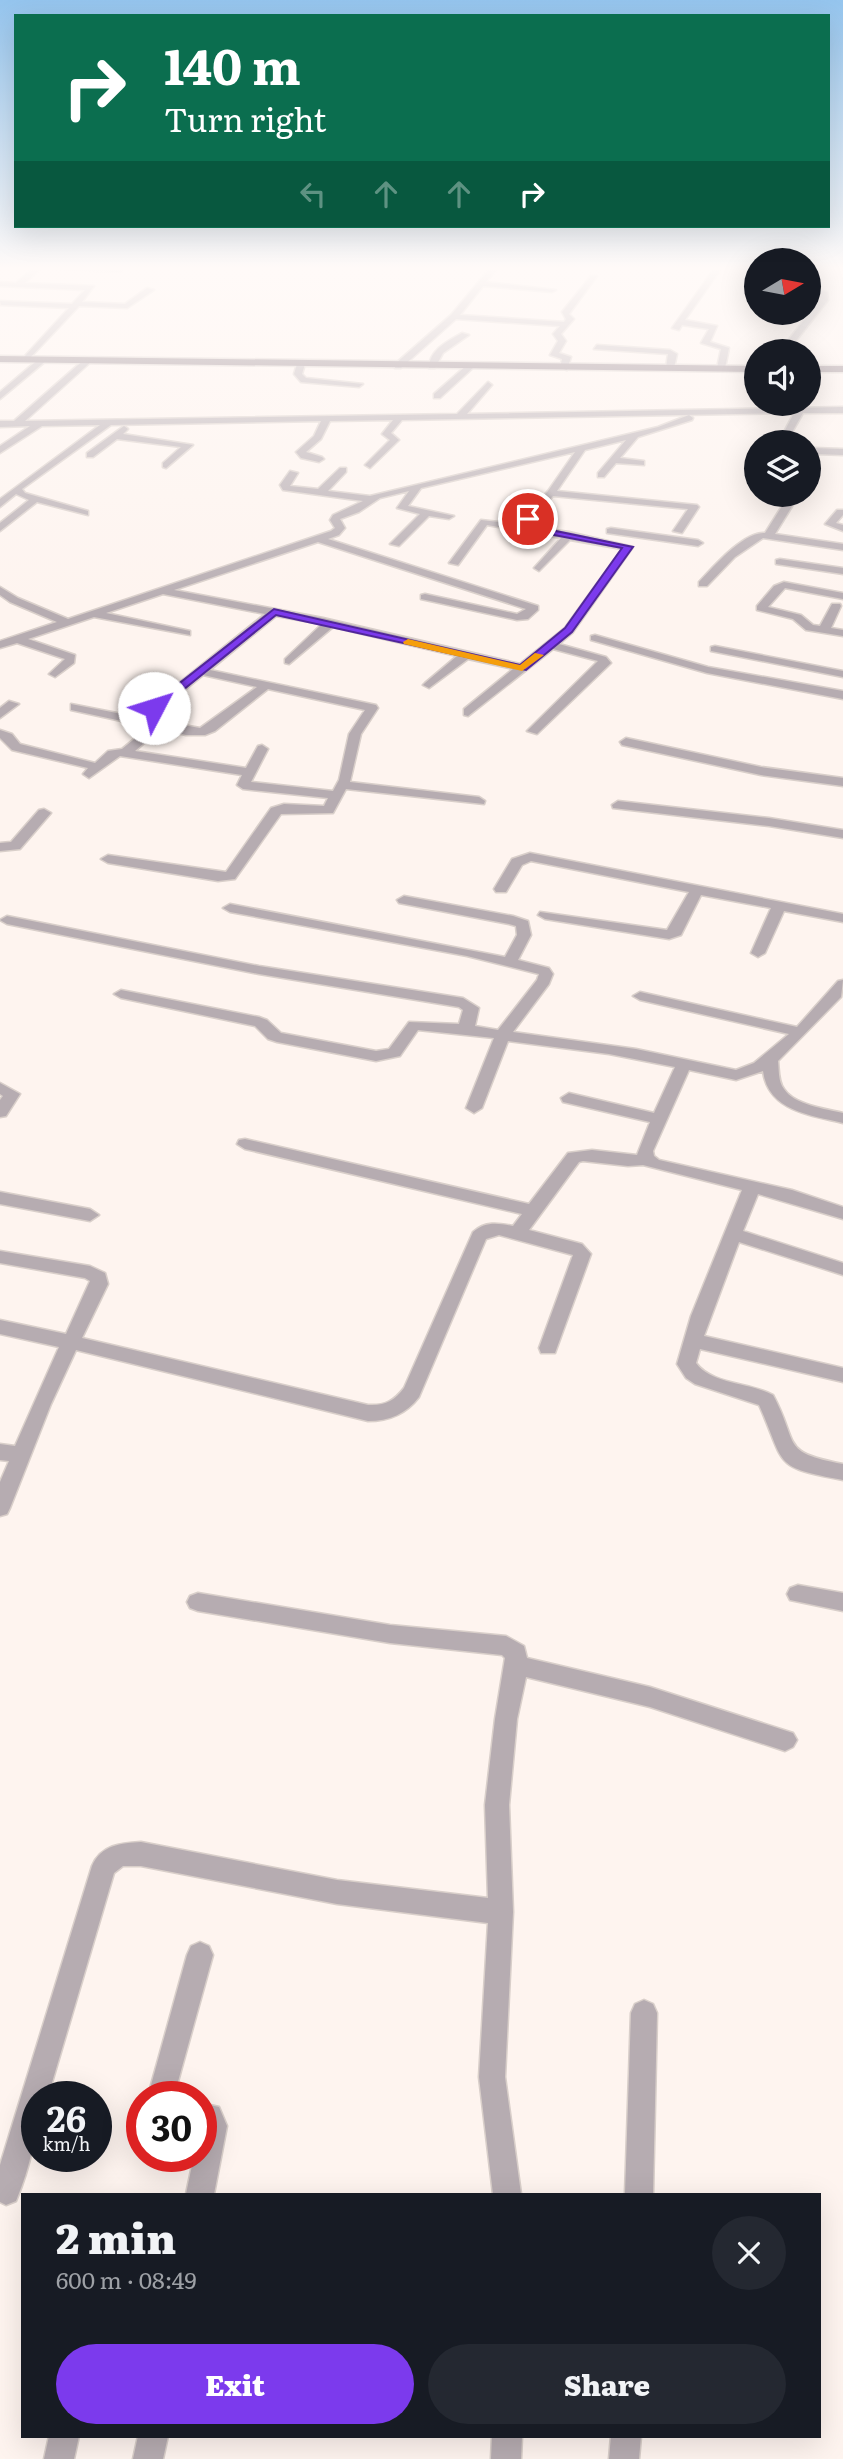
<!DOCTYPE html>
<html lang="en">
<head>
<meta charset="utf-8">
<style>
	:root { --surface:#171b24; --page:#242831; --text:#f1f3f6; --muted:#9ea1a6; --accent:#7c3aed }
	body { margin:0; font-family:Literata,serif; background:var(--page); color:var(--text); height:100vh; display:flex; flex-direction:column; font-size:26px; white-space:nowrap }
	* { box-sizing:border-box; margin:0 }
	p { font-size:23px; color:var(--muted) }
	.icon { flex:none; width:38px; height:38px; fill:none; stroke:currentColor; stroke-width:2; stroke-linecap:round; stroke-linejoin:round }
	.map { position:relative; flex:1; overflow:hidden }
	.details { position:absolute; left:21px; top:2193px; width:800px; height:245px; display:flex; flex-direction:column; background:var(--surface); border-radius:0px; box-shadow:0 7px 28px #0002 }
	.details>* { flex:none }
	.banner { position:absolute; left:14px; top:14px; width:816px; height:214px; border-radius:0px; box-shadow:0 7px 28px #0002; background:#0b6e4f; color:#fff; overflow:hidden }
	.needle { width:46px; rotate:80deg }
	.controls { position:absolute; left:744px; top:248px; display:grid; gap:14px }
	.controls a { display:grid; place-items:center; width:77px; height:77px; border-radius:50%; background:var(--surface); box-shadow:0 7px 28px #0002; font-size:35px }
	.speed { position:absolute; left:21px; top:2081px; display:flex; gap:14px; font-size:35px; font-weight:700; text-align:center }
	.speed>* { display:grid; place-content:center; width:91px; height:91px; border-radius:50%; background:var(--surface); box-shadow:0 7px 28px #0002; line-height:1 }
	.speed small { font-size:18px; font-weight:400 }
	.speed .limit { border:10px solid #d22; background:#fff; color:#111 }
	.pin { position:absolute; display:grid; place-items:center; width:60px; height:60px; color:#fff; margin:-30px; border:4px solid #fff; border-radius:50%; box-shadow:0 2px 7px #0007 }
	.me { position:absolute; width:77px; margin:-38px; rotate:50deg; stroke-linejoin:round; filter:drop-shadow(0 0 5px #0008) }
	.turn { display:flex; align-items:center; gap:24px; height:147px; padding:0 35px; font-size:32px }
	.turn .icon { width:91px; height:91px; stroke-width:2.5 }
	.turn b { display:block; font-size:49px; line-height:60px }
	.lanes { display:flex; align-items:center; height:66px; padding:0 35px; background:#0003; justify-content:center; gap:35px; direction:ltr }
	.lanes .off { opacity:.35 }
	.round { display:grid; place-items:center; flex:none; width:74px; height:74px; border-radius:37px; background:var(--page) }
	.overview { display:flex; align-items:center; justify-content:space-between; height:119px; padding:0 35px }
	h1 { font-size:42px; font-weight:800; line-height:52px }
	.button { display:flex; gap:14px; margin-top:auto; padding:14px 35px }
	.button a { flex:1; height:80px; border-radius:42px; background:var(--accent); color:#fff; font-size:28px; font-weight:800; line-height:80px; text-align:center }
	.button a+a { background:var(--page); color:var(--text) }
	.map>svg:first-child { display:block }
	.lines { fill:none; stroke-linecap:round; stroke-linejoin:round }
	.minor-casing { stroke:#d9cfca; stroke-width:3 }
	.major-casing { stroke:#d9cfca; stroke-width:3 }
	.minor { fill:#b6acb1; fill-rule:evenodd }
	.major { fill:#806e77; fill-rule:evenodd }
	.route { fill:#7c3aed; stroke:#51269a; stroke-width:2 }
	.slow { fill:#f59e0b }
</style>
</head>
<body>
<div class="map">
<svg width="843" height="2459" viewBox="0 0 843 2459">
	<rect width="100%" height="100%" fill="#fef4ef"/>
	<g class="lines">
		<defs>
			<g id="minor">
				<polygon points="35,266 123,268 120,272 41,268 25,283 94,286 82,302 125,304 147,288 154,290 127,308 79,306 27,361 24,357 69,308 1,305 0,301 72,304 85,290 0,286 0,282 16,283"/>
				<polygon points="492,266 499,266 486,282 556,290 552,292 483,286 460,315 564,322 566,319 562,312 591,276 597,276 569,314 574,319 561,334 566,341 559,353 571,357 567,370 560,368 562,359 550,355 558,341 553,334 560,326 456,319 401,368 395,368 395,364 451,315"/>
				<polygon points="716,266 723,266 685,320 717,326 710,342 729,348 725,368 721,370 717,368 721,349 701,343 709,329 682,325 679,330 672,328"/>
				<polygon points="808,280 818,282 816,290 827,292 828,300 787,352 779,352 820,300 820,295 808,291 811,285"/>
				<path d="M462,333l7,2 -26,18 -8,15h-6c0,-18 19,-27 33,-35z"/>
				<polygon points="597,345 670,350 677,354 674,368 670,370 666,368 668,354 594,349"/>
				<polygon points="40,358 47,360 0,399 0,392"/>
				<polygon points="86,358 93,360 25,421 457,414 488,382 492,385 467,414 843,407 843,413 803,413 791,434 787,437 783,434 794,413 402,420 391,433 399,440 370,468 365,465 390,440 382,434 393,420 330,421 321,439 306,452 322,457 324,459 319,462 301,458 296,452 314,436 321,421 111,425 22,489 25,493 88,511 88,515 37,502 0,531 0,523 29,500 16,494 0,507 0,499 100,425 42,426 0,453 0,446 30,426 0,427 0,421 14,421"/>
				<polygon points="301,362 305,364 302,374 306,378 363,384 359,387 301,382 294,374 297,364"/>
				<polygon points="467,365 474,367 440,398 434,398 434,394"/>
				<path d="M689,415l4,3 -1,2 -54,17 -18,21 24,3v4l-28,-2 -12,14h-6v-4l28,-33 -41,10 -28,41 140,14 2,2 -17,26 -9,-2 15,-22 -135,-13 -27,30 43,6 64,15 -60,85 -14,12 47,13 5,6 -74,71 -10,-3 71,-70 -45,-12 -85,67 -4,-1v-6l49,-40 -45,-10 -39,29 -6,-3 2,-2 32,-27 -124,-29 -44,37 -4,-1v-4l37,-35 -46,-8 -66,54 166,35 2,3 -17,26 -11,48 129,15 6,4 -1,3 -138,-15 -13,24 -52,1 -46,65 -17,2 -110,-18 -7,-4 7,-4 118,17 45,-64 13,-4 40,2 4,-8 -85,-9 -6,-4 5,-10 -122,-19 -31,22 -6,-4 5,-6 -76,-18 -12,-12v-8l12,4 8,10 75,19 13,-12 14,-2 27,-22 -78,-17v-6l66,13 128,-103 -102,-20 -57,19 84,18v4l-96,-18 -66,22 47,16 -1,8 -19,14 -6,-3 16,-15 -48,-16 -17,5v-7l57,-19 -47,-20 -10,-7v-8l18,11 50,21 263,-88 4,-3 -5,-8 3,-5 30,-14 -80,-11 -3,-5 10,-14 8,2 -8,13 28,3 22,-21h6v4l-18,19 42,5 288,-69zM575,452l-27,39 -31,33 -36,-4 -32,43 9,2 29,-40 74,13 -27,30 5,3 31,-31 52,9 -57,79 -45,36 -197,-46 -149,-28 144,-48 208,67 -9,5 -92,-20 -4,1v4l96,21 11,-1 10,-9v-4l-210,-67 11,-4 6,-7 -5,-9 19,-7 21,-14 29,-7 -12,17 23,6 -30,30 9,2 30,-30 20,3 5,-3 -46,-10 13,-18zM203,675l54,12 -57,41 -51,-9zM268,689l97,21 -16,24 -10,46 -6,11 -82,-9 17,-33 -6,-4 -4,1 -12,22 -111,-17 25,-22 26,6h19l10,-4z"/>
				<polygon points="124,426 128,429 123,434 193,445 166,468 163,467 163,463 181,447 117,439 93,457 87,457 87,453"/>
				<polygon points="813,448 843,449 843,455 816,454 808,463 808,451"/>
				<path d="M789,495h10l-24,39 68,10v6l-80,-12 -28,19 -28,29h-8v-4c14,-15 45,-51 66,-49z"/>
				<polygon points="837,510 843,510 843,515 836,523 843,525 843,531 825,524"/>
				<polygon points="611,528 698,540 703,543 698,546 607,533 607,529"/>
				<polygon points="780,559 843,568 843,574 776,564 776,560"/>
				<polygon points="784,582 843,593 843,599 785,588 768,607 801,615 813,625 820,626 832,604 840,604 841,606 831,628 843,630 843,636 806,630 793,619 757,610 757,606 774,586"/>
				<polygon points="595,635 708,667 843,691 843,699 707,673 591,640 591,636"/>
				<polygon points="715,646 843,671 843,677 711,651 711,647"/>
				<polygon points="9,701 19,704 0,718 0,708"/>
				<polygon points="626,738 761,767 843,778 843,786 761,775 622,745 620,742"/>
				<polygon points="618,801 769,818 843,830 843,838 769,826 613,808 612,805"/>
				<polygon points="44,809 51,813 20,849 0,851 0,843 11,842 39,810"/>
				<polygon points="530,853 843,914 843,922 784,911 765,953 758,957 751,953 771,908 701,895 681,935 669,939 545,919 538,915 540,912 667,930 689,892 531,861 522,865 506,892 496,892 494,889 512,859"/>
				<path d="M404,896l109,20 15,5 3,14 -13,25 31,8 4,6 -4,10 -36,48 123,17 100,21 18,-7 35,-29 -149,-34 -7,-4 7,-4 157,35 41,-46 5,-1 -2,17 -63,64c1,8 0,21 6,28 10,16 42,20 59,24v10c-33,-8 -75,-12 -80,-52l-27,9 -47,-10 -36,81 1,5 5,4 133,30 51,17v12l-85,-25 -15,37 100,32v12l-104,-33 -35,94 139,32v14l-143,-33 -4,14c16,22 54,19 77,32 27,50 6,57 70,69v16c-72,-13 -57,-15 -84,-75l-64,-21 -9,-6 -9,-14 14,-48 51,-126 -99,-25 -15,1 -45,-5 -4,1 -50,68 53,14 9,10 -36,99h-14l-2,-5 34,-93 -74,-20 -13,4 -67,158c-13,17 -30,24 -51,24l-292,-71 -25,54 -41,104 -3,6 -7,2v-34l9,-21 -9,-1v-16l15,2 44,-99 -59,-13v-14l66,14 24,-53 -5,-3 -85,-15v-12l90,15 15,7 3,11 -26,54 286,67c17,1 26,-4 36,-17l69,-156c12,-11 25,-9 40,-6l9,-12 -277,-65 -8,-5 2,-4 6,-1 284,65 39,-51 24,-3 45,5 13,-33 -87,-20 -2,-4 8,-5 85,20 21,-46 -66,-13 -101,-13 -26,67 -8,5 -8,-5 28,-70 -76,-8 -18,26 -24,5 -99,-19 -9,-3 -13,-13 -134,-28 -7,-4 7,-4 138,27 8,3 14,13 95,18 13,-2 20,-27 50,2 4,-14 -4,-3 -200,-33 -252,-50 -7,-4 7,-4 252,50 204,32 16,10 -4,18 23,4 39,-50 2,-6 -72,-18 -237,-44 -7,-4 7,-4 275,53 12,-22 -1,-9 -7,-2 -110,-21 -2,-3z"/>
				<polygon points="0,1083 20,1094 6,1116 0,1117 0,1100 3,1096 0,1094"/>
				<polygon points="0,1192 90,1209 99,1215 90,1221 0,1204"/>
				<polygon points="798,1585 843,1593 843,1611 790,1600 787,1594 790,1588"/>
				<path d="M198,1593l192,32 116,11 18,10 3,12 123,29 143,46 4,7 -4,7 -8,4 -135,-44 -124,-30 -9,42 -8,86 4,107 -8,165 16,117h-28l-14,-117 9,-154 -151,-19 -196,-38h-18l-9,7 -66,223h-11c0,39 -6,69 -21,105l-10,4 -6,-3v-37l92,-299c9,-21 29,-23 49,-24l196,38 151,18 -3,-93 10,-86 10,-61 -3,-3 -112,-12 -192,-32 -8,-3 -3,-6 3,-6z"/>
				<polygon points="200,1942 209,1946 213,1955 174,2096 148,2096 187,1955 191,1946"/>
				<polygon points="644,2000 653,2004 657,2013 653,2194 625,2194 631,2013 635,2004"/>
				<polygon points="201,2103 219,2107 227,2126 214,2194 186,2194 194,2156 201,2156"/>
				<polygon points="49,2436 79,2436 74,2459 44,2459"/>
				<polygon points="138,2436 168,2436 163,2459 133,2459"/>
				<polygon points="492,2436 522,2436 521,2459 491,2459"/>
				<polygon points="611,2436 641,2436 639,2459 609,2459"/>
			</g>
			<g id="major">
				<polygon points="0,356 756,366 756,372 0,362"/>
				<rect x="808" y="366" width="35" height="6"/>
			</g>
		</defs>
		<use href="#minor" class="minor-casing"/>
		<use href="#major" class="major-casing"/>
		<use href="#minor" class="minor"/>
		<use href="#major" class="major"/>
	</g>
	<linearGradient id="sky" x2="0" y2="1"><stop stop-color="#95c5ee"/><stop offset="0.44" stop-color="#fffaf8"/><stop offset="1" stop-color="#fffaf8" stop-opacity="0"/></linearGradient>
	<rect width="843" height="610" fill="url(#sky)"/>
	<polygon class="route" points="528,516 532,519 527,525 633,547 572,632 526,670 276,615 157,711 148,708 274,609 520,665 565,628 622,548 517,528 517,525"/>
	<polygon class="slow" points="408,639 520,665 535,653 544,655 522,671 404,644 403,642"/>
</svg>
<div class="controls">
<a><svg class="needle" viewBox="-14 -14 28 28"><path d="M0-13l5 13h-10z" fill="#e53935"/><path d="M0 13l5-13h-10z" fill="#9ea1a6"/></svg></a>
<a><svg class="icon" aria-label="sound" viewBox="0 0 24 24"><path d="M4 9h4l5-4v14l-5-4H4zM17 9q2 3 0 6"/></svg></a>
<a><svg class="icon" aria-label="layers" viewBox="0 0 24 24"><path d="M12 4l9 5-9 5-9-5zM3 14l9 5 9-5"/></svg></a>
</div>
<div class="speed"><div>26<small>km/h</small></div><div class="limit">30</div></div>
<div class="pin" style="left:528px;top:519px;background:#d93025"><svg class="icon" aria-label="arrive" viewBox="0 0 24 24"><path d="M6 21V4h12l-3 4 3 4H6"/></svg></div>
<svg class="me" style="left:154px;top:708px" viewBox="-20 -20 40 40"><circle r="19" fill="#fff"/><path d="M0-13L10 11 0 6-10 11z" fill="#7c3aed"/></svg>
<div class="banner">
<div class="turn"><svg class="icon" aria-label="right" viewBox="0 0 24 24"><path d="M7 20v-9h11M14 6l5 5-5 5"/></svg><div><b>140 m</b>Turn right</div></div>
<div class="lanes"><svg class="icon off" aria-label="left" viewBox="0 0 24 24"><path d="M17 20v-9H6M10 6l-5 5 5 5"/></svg><svg class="icon off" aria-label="ahead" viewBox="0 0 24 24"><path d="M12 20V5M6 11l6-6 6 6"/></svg><svg class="icon off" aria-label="ahead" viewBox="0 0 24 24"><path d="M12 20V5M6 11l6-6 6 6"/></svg><svg class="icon" aria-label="right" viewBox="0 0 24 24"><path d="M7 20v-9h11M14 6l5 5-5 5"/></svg></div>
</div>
<section class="details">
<div class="overview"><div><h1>2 min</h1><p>600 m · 08:49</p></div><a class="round"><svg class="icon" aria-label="close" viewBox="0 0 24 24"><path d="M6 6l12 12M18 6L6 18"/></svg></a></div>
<div class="button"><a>Exit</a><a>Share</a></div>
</section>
</div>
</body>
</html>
